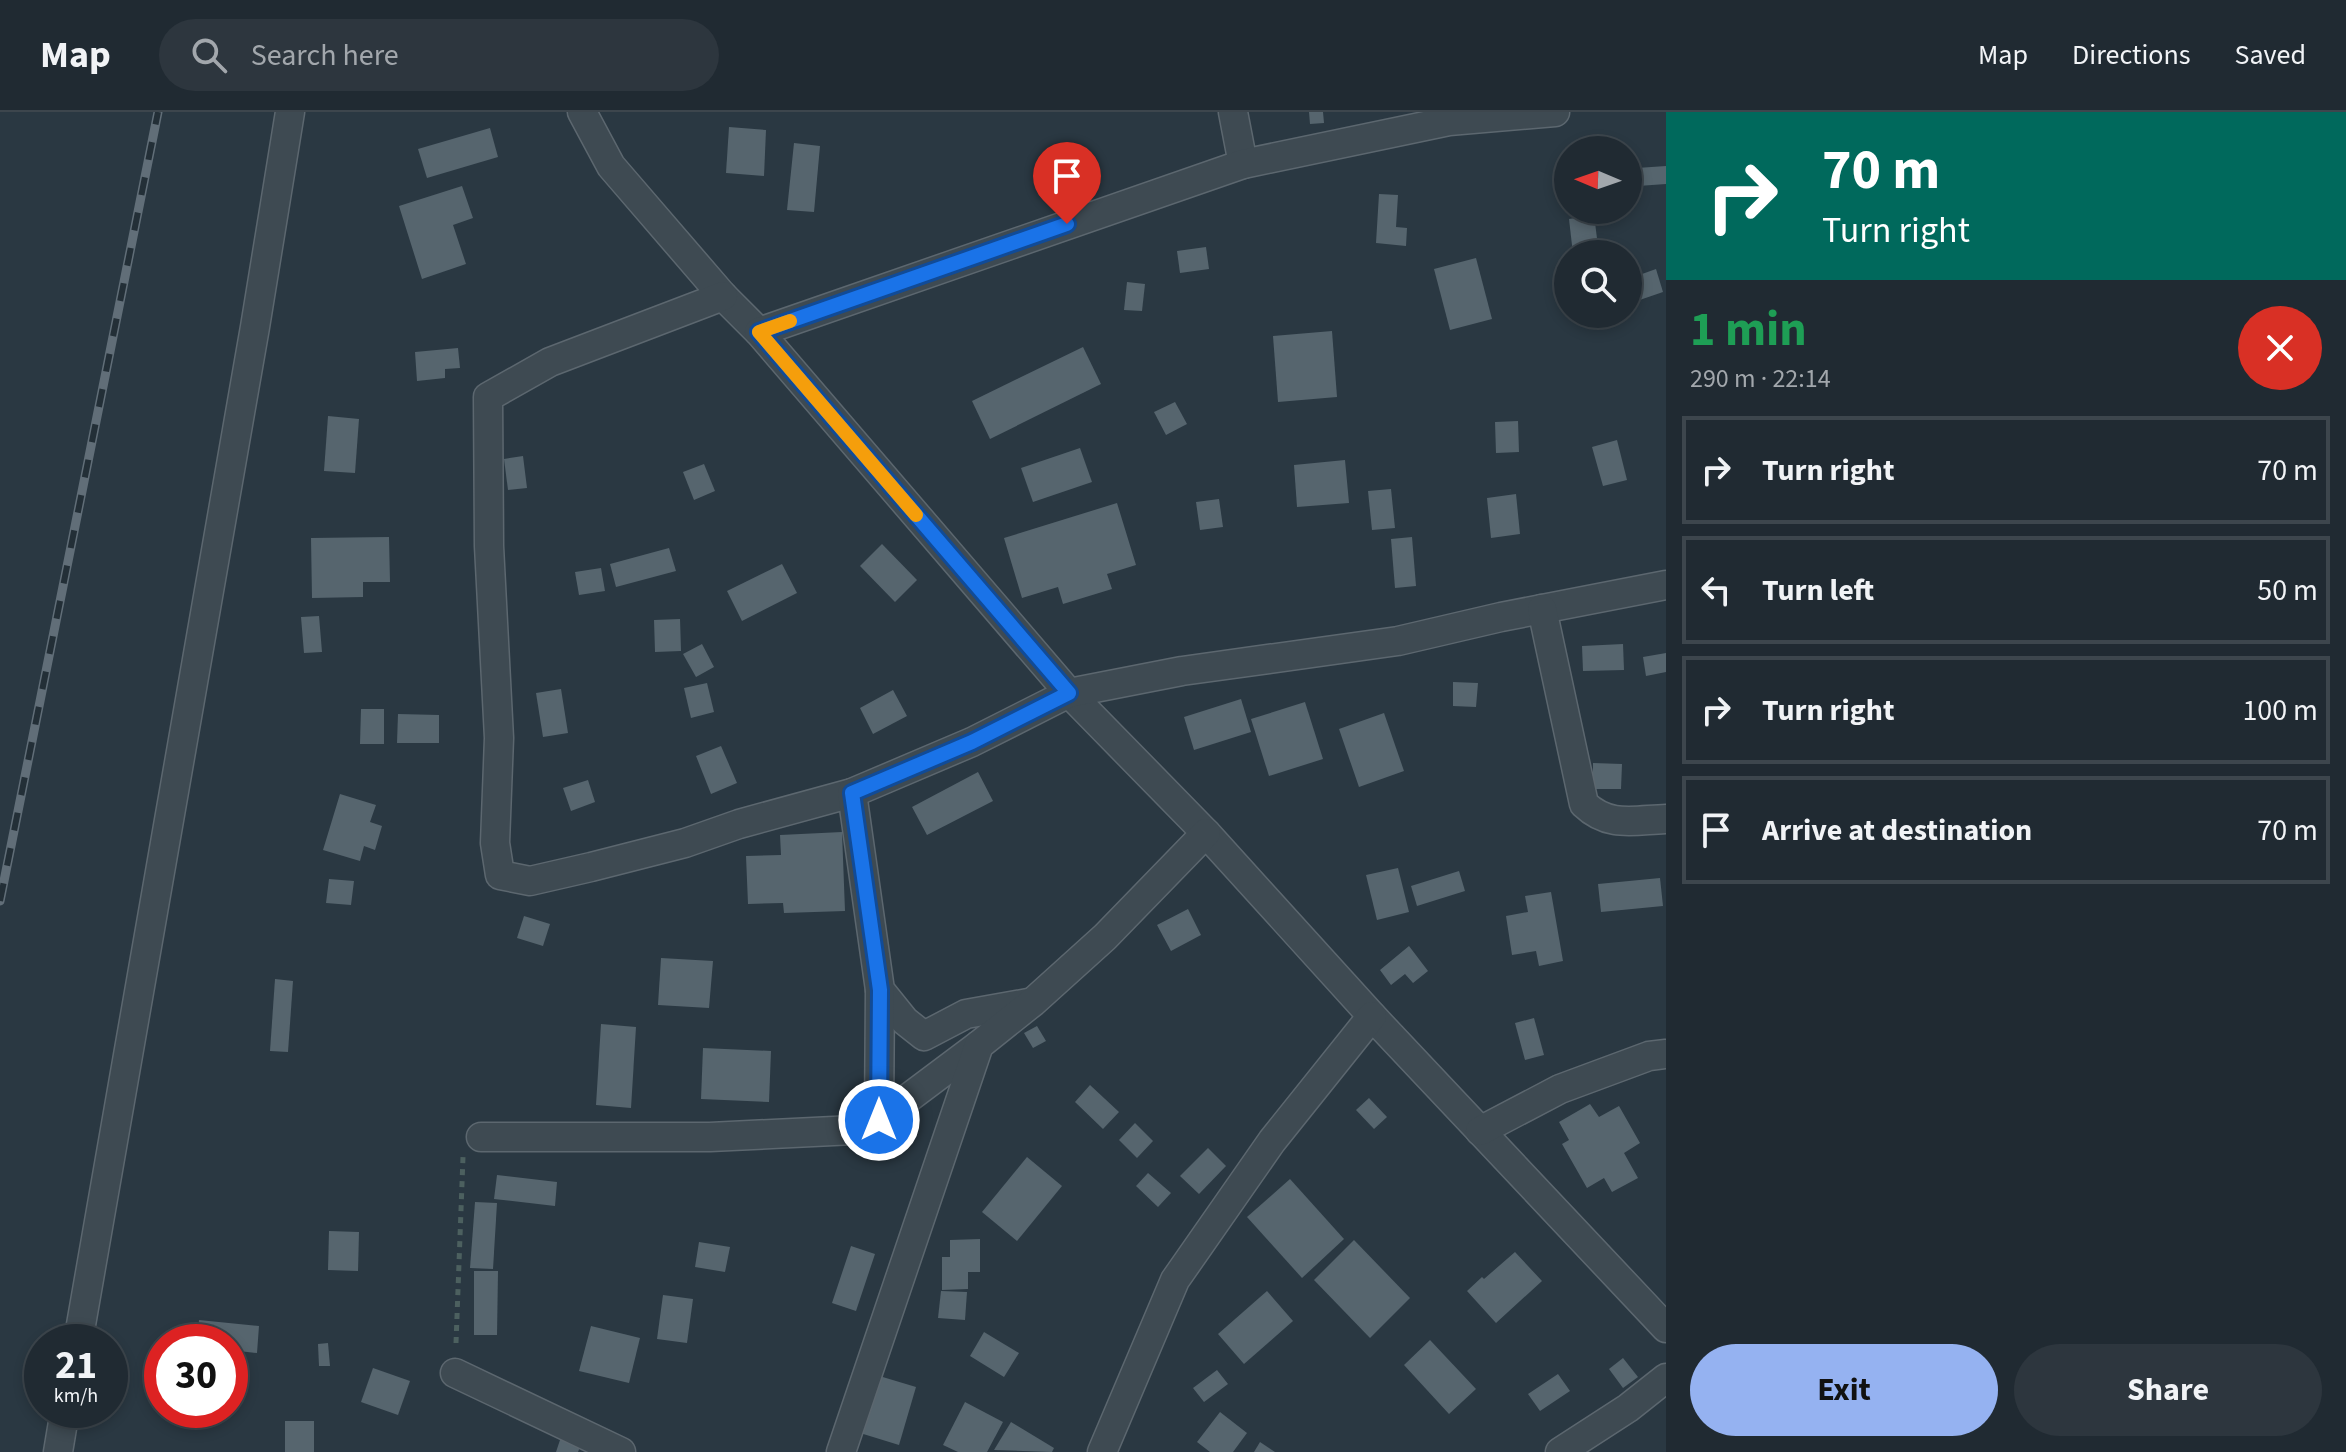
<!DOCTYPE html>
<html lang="en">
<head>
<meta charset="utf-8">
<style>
	:root { --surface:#202a32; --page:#2d363e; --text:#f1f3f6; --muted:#a2a7ac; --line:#3d464d; --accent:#95b2f1 }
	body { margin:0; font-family:"Source Sans 3",sans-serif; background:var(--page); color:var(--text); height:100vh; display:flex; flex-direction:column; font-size:30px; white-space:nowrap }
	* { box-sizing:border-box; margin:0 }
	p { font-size:26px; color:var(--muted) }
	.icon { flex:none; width:44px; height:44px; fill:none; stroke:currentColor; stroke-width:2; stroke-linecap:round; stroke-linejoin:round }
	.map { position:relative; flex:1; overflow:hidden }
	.details { display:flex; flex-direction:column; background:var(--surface); width:680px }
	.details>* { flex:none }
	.top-card { background:#00695c; color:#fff; overflow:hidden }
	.needle { width:52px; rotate:272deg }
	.controls { position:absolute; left:1554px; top:24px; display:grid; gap:16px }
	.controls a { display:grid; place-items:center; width:88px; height:88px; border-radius:50%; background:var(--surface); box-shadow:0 4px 12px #0003,0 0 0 2px var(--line); font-size:40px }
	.speed { position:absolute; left:24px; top:1212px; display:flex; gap:16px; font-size:40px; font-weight:700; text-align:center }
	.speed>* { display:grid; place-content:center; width:104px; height:104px; border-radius:50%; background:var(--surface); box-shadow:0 4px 12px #0003,0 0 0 2px var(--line); line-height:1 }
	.speed small { font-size:20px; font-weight:400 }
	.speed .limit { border:12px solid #d22; background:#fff; color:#111 }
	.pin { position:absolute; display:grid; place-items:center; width:68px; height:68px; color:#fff; margin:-82px -34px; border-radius:50% 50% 50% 0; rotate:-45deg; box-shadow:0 0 8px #0007 }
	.pin .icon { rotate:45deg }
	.me { position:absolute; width:88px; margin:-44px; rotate:0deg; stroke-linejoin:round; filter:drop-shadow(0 0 6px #0008) }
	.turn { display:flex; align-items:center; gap:28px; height:168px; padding:0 24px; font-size:36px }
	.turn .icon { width:104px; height:104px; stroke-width:2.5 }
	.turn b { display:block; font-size:56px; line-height:68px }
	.round { display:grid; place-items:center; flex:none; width:84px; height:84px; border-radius:42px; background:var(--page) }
	.head { display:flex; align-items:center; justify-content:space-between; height:136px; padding:0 24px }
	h1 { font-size:48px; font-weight:700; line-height:60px; color:#1e9e55 }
	.action { display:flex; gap:16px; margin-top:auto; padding:16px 24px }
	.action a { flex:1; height:92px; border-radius:48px; background:var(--accent); color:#111; font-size:32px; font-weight:700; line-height:92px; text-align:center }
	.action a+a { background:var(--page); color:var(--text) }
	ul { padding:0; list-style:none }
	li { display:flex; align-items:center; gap:24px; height:108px; margin:0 16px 12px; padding:0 8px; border:4px solid var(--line); border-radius:0px }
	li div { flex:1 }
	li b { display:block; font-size:30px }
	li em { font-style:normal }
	header { display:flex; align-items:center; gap:48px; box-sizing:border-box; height:112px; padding:0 40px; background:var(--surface); border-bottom:2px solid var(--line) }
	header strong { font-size:38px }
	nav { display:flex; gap:44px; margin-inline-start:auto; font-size:28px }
	.search { width:560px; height:72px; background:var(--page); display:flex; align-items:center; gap:20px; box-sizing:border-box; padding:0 28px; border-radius:44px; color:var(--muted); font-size:30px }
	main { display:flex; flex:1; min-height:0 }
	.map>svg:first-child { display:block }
	.building { fill:#56656e }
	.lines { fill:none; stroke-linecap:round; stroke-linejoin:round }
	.street-casing { stroke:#5c676f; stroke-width:31 }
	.path { stroke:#4c605f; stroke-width:5; stroke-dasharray:6 6; stroke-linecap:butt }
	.street { stroke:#3e4a52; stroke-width:28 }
	.rail-casing { stroke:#616e78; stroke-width:9 }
	.rail { stroke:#232f37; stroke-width:6; stroke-dasharray:18; stroke-linecap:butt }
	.route-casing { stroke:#114b97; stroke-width:20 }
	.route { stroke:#1a73e8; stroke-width:14 }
	.slow { stroke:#f59e0b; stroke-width:14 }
</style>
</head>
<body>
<header>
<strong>Map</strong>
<div class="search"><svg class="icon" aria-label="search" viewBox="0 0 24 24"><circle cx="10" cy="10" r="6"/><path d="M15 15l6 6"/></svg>Search here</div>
<nav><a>Map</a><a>Directions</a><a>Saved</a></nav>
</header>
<main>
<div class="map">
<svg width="1666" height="1340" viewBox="0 0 1666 1340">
	<rect width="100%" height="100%" fill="#2a3842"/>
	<g class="building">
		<polygon points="1309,0 1323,0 1324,11 1310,12"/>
		<polygon points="729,15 766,18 764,64 726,61"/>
		<polygon points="490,16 498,45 427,66 418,37"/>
		<polygon points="794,31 820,34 814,100 787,98"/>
		<polygon points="1666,54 1666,72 1638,74 1637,56"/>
		<polygon points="462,74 473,106 453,113 466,152 422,167 399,94"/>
		<polygon points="1379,82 1398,83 1396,115 1407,116 1406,134 1376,131"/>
		<polygon points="1594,103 1599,142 1573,142 1569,107"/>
		<polygon points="1206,135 1209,157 1180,161 1177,139"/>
		<polygon points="1476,146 1492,207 1450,218 1434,157"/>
		<polygon points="1656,157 1663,180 1628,192 1628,167"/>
		<polygon points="1127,170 1145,172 1142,199 1124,198"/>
		<polygon points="1332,219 1337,285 1278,290 1273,224"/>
		<polygon points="1083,235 1101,272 990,327 972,289"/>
		<polygon points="458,236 460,256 445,257 445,266 417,269 415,240"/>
		<polygon points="1175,290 1187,312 1166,323 1154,300"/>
		<polygon points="328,304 359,307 355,361 324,359"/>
		<polygon points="1518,309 1519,340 1496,341 1495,310"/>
		<polygon points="1617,328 1627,368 1603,374 1592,335"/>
		<polygon points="1080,336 1092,370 1033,390 1021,356"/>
		<polygon points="523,344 527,376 508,378 504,347"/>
		<polygon points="1345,348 1349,391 1297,395 1294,353"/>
		<polygon points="704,352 715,379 694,388 683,360"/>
		<polygon points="1391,377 1395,416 1372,418 1368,379"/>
		<polygon points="1516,382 1520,422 1491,426 1487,386"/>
		<polygon points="1219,387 1223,415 1200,418 1196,390"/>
		<polygon points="1117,391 1136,453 1107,462 1112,477 1063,492 1058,475 1022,486 1004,426"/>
		<polygon points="389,425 390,470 363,470 363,485 312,486 311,426"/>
		<polygon points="1412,425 1416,474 1395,476 1391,427"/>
		<polygon points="882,432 917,468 895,490 860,454"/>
		<polygon points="669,436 676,459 616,475 610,452"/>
		<polygon points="782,452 797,481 742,509 727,479"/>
		<polygon points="601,456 605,479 579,483 575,460"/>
		<polygon points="319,504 322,540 304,541 301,505"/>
		<polygon points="680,507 681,539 655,540 654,508"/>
		<polygon points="702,532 714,555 696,565 683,542"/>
		<polygon points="1623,532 1624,558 1583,559 1582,534"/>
		<polygon points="1666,541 1666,560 1646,564 1643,545"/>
		<polygon points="1453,570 1478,571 1476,595 1453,594"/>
		<polygon points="707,571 714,600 691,606 684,576"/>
		<polygon points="561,577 568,621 543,625 536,581"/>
		<polygon points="893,578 907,604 873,622 860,596"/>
		<polygon points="1241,587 1251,620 1194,638 1184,605"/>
		<polygon points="1305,590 1323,647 1269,664 1251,607"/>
		<polygon points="361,597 384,597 384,632 360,632"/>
		<polygon points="1384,601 1404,659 1359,675 1339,617"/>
		<polygon points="398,602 439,603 439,631 397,631"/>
		<polygon points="721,634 737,671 711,682 696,644"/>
		<polygon points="1593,651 1622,652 1621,677 1593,677"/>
		<polygon points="978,660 993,689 927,723 912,695"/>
		<polygon points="588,668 595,690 571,699 563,676"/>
		<polygon points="340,682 376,693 370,710 382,714 375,738 364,734 360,749 323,738"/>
		<polygon points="842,720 845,799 784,801 783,791 748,792 746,744 781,743 780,723"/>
		<polygon points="1398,756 1409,800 1377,808 1366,763"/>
		<polygon points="1459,759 1465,779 1417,794 1411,774"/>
		<polygon points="1660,766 1663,794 1601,800 1598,772"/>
		<polygon points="329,767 354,769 351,793 326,791"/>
		<polygon points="1551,780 1563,849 1539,854 1536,839 1512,843 1506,804 1528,800 1525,784"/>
		<polygon points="1188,797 1201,823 1171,839 1157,813"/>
		<polygon points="524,804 550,812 543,834 517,826"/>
		<polygon points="1409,834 1428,859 1413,871 1405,862 1391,873 1380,858"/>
		<polygon points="661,846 713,849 709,896 658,893"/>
		<polygon points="275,867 293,869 288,940 270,939"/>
		<polygon points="1534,906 1544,943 1525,948 1515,911"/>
		<polygon points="601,912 636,915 631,996 596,993"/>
		<polygon points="1037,914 1046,929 1033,936 1024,921"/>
		<polygon points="703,936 771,939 769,990 701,987"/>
		<polygon points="1090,973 1119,1000 1103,1017 1075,990"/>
		<polygon points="1369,986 1387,1005 1374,1017 1356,998"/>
		<polygon points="1590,992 1599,1005 1619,994 1640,1031 1624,1041 1638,1066 1612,1080 1604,1066 1587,1076 1562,1032 1569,1028 1559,1010"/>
		<polygon points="1135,1011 1153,1029 1137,1046 1119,1028"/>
		<polygon points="1208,1036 1226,1054 1199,1082 1180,1064"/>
		<polygon points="1027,1045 1062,1074 1017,1129 982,1100"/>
		<polygon points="1148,1061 1171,1081 1158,1095 1136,1074"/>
		<polygon points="497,1063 557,1070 555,1094 494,1087"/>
		<polygon points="1290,1067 1344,1127 1302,1166 1247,1105"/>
		<polygon points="475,1090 497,1091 493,1157 470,1156"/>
		<polygon points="329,1119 359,1120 358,1159 328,1158"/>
		<polygon points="980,1127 980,1160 968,1160 968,1177 942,1178 942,1145 950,1145 950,1128"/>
		<polygon points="1354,1128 1410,1186 1370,1226 1314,1168"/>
		<polygon points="699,1130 730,1135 725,1160 695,1155"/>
		<polygon points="851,1134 875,1142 856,1199 832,1191"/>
		<polygon points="1515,1140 1542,1169 1496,1211 1467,1179 1482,1165 1484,1167"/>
		<polygon points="474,1159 498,1159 497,1223 474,1223"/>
		<polygon points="941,1179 967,1180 965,1208 938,1206"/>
		<polygon points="1267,1179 1293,1209 1244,1252 1218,1222"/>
		<polygon points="663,1183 693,1187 687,1231 657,1227"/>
		<polygon points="199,1208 259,1214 257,1241 230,1238 230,1230 197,1230"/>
		<polygon points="591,1214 640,1226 629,1271 579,1259"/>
		<polygon points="984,1220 1019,1241 1004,1265 970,1244"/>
		<polygon points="1430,1228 1476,1277 1449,1302 1404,1253"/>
		<polygon points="328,1231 330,1254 319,1254 318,1232"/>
		<polygon points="1623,1246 1638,1265 1623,1276 1609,1257"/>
		<polygon points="373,1256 410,1269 398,1303 361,1290"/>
		<polygon points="1217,1258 1228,1272 1204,1290 1193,1276"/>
		<polygon points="1558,1262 1570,1279 1540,1299 1528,1282"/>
		<polygon points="876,1263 916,1275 899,1333 860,1321"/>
		<polygon points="965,1290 1003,1310 987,1340 958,1340 943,1333"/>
		<polygon points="1220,1300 1247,1321 1233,1340 1210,1340 1197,1330"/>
		<rect x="285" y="1309" width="29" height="31"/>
		<polygon points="1011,1310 1054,1336 1052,1340 994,1338"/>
		<polygon points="562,1322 582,1330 578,1340 556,1340"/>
		<polygon points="1260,1330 1275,1340 1254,1340"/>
	</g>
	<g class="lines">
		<defs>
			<g id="street">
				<polyline points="582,0 611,54 723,184 759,220 1069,581 1206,721 1372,904 1666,1216"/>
				<polyline points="1233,0 1243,52"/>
				<polyline points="723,184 550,250 488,285 489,434 499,626 495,731 500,763 530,769 591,755 685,731 739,712 852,681 972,630 1069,581 1182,559 1398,529 1501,505 1666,473"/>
				<polyline points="759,220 1243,52 1449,9 1555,0"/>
				<path d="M1542,497l42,195c25,24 50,16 82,15"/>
				<polyline points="852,681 880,878 905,909 924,924 966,902 1028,891"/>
				<polyline points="879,1008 880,878"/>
				<polyline points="1480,1019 1560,977 1649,944 1666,942"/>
				<polyline points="481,1025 710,1025 854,1018 879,1008 979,933"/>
				<polyline points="78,1230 255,215 290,0"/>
				<polyline points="455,1261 621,1340"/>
				<polyline points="58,1340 65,1298"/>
				<polyline points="841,1340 979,933 1033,890 1105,825 1206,721"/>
				<polyline points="1102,1340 1175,1168 1272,1029 1372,904"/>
				<polyline points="1560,1340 1628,1296 1666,1266"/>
			</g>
		</defs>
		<use href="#street" class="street-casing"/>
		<polyline class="path" points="456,1231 463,1045"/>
		<use href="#street" class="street"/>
		<defs>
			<polyline id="rail" points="0,789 158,0"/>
		</defs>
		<use href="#rail" class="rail-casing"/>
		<use href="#rail" class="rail"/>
	</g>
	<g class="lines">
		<defs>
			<polyline id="route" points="879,1008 880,878 852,681 972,630 1069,581 759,220 1067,112"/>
		</defs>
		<use href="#route" class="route-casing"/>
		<use href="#route" class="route"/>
		<polyline class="slow" points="790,209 759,220 916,403"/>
	</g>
</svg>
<div class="controls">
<a><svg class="needle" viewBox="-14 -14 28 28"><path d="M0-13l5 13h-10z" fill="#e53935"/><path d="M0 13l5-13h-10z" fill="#a2a7ac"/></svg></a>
<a><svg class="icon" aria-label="search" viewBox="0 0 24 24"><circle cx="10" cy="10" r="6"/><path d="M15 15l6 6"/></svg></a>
</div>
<div class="speed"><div>21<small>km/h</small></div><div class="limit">30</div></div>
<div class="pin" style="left:1067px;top:112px;background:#d93025"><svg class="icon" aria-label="arrive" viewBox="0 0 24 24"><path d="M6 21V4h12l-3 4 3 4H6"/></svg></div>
<svg class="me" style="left:879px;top:1008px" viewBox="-20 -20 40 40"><circle r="17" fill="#1a73e8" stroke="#fff" stroke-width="3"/><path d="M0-11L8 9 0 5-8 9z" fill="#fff"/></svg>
</div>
<section class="details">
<div class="top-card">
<div class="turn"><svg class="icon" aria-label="right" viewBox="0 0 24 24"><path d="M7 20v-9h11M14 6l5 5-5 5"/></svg><div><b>70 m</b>Turn right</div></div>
</div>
<div class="head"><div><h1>1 min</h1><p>290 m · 22:14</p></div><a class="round" style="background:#d93025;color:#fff"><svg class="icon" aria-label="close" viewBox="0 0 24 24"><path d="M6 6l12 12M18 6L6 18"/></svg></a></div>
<ul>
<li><svg class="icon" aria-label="right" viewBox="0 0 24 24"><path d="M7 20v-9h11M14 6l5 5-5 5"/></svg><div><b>Turn right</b></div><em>70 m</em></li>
<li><svg class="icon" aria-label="left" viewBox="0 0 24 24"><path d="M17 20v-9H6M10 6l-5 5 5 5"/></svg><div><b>Turn left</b></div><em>50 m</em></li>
<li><svg class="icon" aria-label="right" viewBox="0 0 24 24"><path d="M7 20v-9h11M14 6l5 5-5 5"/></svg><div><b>Turn right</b></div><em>100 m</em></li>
<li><svg class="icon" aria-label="arrive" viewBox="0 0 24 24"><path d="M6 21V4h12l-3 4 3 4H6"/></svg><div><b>Arrive at destination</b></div><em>70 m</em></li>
</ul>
<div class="action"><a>Exit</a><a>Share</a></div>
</section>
</main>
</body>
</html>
